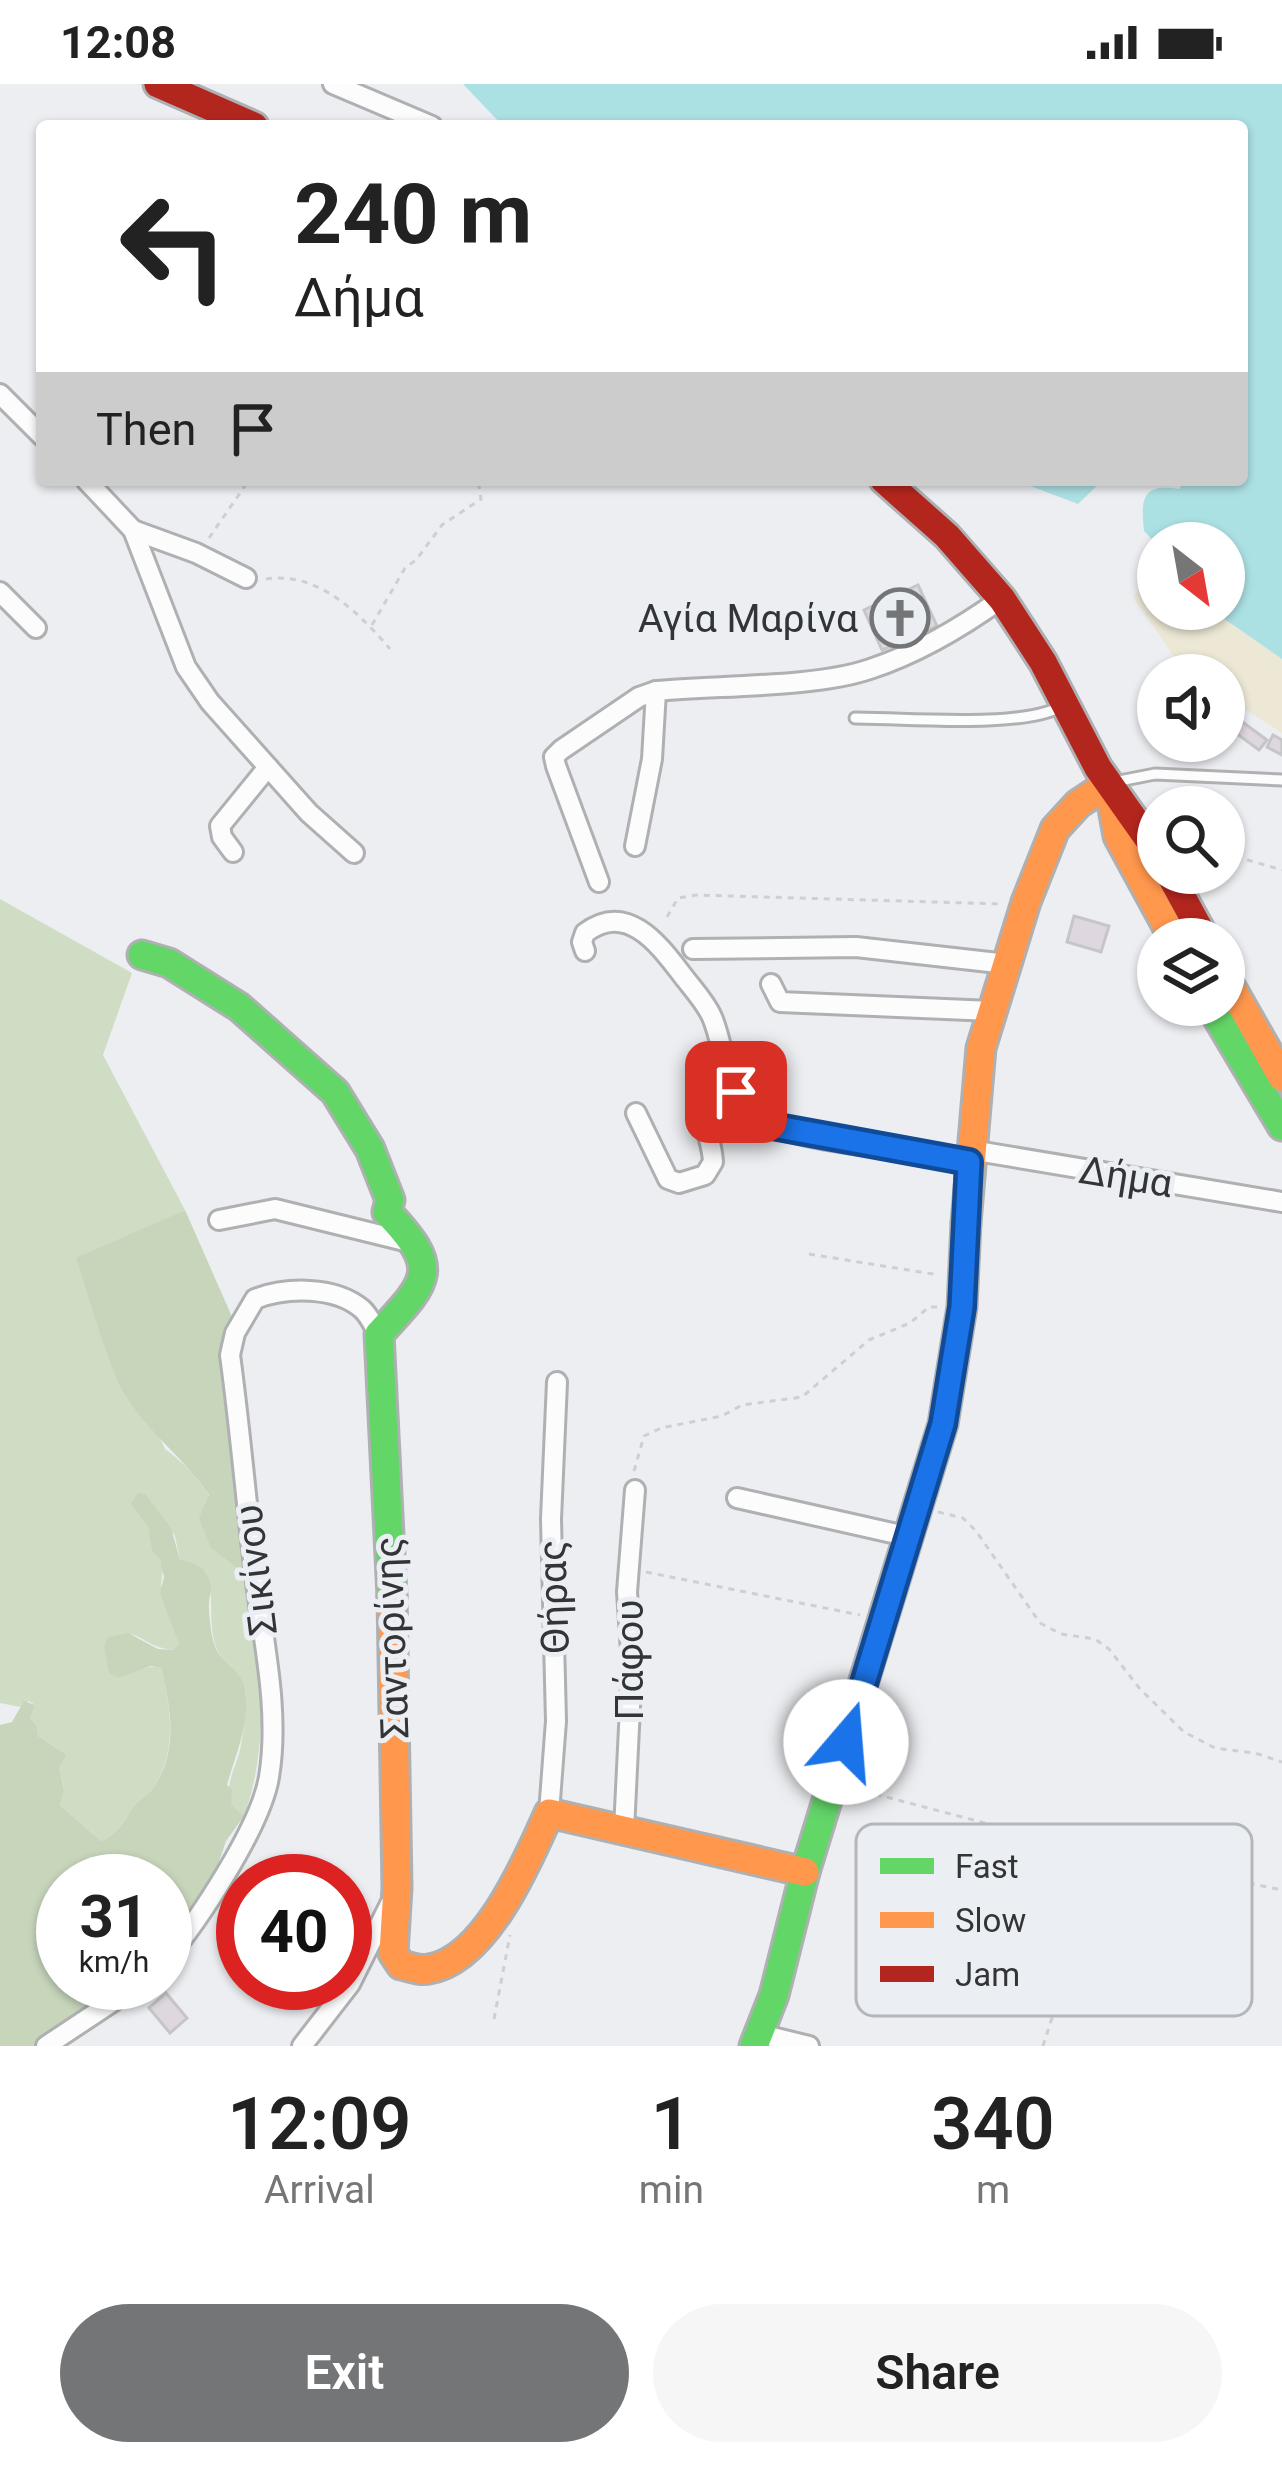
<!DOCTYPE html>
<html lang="en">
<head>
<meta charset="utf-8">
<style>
	:root { --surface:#fff; --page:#f6f6f6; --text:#222; --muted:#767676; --accent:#747577 }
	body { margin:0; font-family:Roboto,sans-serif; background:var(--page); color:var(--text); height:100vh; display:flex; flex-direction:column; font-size:45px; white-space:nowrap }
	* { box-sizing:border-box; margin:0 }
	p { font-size:39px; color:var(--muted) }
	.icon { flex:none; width:66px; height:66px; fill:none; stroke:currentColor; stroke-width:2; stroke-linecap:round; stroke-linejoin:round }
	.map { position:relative; height:1962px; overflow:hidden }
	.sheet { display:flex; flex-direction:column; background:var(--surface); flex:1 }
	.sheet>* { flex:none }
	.banner { position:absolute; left:36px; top:36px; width:1212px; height:366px; border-radius:12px; box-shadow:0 3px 9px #0004; background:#fff; color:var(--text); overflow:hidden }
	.needle { width:78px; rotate:149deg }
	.tools { position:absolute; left:1137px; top:438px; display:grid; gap:24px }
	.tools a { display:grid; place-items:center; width:108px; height:108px; border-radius:50%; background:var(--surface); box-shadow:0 3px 9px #0004; font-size:60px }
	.speed { position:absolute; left:36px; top:1770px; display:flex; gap:24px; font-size:60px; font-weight:700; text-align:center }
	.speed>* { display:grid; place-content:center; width:156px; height:156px; border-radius:50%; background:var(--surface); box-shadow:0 3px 9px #0004; line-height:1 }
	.speed small { font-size:30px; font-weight:400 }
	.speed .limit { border:18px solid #d22; background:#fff; color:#111 }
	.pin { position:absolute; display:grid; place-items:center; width:102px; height:102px; color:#fff; margin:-51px; border-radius:24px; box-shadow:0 6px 18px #0006 }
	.me { position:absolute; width:132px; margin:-66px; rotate:18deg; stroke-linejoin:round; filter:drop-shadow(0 0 9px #0008) }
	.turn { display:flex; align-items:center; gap:42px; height:252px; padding:0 60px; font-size:54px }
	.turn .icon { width:156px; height:156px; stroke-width:2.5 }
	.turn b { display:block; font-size:84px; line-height:102px }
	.then { display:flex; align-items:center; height:114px; padding:0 60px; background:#0003; gap:24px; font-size:45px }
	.eta { display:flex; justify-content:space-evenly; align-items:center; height:204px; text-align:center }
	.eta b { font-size:72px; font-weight:600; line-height:84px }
	.primary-button { display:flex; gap:24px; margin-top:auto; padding:24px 60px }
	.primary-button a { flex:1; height:138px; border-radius:72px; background:var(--accent); color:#fff; font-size:48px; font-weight:600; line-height:138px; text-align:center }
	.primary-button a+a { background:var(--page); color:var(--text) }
	.status { display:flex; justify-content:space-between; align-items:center; height:84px; padding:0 60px; background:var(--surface); direction:ltr }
	.status svg { height:33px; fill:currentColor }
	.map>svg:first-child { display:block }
	.green { fill:#d0ddc5 }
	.forest { fill:#c7d5bb }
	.sand { fill:#ede8d6 }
	.water { fill:#ace1e4 }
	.building { fill:#ded7df; stroke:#c6c5c7; stroke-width:3 }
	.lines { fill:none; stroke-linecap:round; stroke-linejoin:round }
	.lane-casing { stroke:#afb0b2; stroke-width:15 }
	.street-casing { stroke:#afb0b2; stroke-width:24 }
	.fast-casing { stroke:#afb0b2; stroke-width:33 }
	.slow-casing { stroke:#afb0b2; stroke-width:33 }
	.jam-casing { stroke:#afb0b2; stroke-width:33 }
	.path { stroke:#cecfd0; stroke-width:3; stroke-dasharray:6 6; stroke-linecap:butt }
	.lane { stroke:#fcfcfd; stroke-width:9 }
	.street { stroke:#fcfcfd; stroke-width:18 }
	.fast { stroke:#63d668; stroke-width:27 }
	.slow { stroke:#ff974d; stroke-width:27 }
	.jam { stroke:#b3261e; stroke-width:27 }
	.route-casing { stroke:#114b97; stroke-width:30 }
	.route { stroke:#1a73e8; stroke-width:21 }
	.labels { text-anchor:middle; stroke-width:10; stroke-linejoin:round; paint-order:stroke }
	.poi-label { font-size:39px; fill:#333436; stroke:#ebeef2; text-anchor:end }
	.street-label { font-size:39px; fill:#333436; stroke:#ebeef2 }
	.key { fill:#ebeef2; stroke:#b4b6ba; stroke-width:3 }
	.key-label { font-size:33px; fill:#333436 }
</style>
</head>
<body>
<div class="status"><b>12:08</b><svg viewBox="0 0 49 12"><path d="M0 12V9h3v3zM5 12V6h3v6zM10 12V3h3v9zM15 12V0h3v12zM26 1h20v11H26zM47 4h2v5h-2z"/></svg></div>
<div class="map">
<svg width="1282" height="1962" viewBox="0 0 1282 1962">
	<rect width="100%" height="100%" fill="#eceef1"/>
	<path class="green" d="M0,815l132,74 -29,82 82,155 -108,49 88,190c95,66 117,266 79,367l-14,-11c-3,-20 1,-28 7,-45 5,-11 8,-43 9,-56 3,-30 -20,-33 -29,-55 -10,-24 -2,-51 -10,-74l-6,-7 -21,-8 -5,-24 -24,-34 -3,25 15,42 -2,14 4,20 14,41 -6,6c-34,-3 -38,-32 -69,-3l6,26c23,6 32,-10 51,-5 10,41 17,81 -8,120 -5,8 -14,11 -20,19 -9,15 -15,27 -32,34l-41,-36 4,-16 -5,-22 8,-12 -29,-19 -1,-10 -7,-8 5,-13 -6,-4 -8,6 -21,-4z"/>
	<g class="forest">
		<path d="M185,1126l48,109 14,256 -36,-27 -12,-30 10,-23c-24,-35 -56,-59 -80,-94 -20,-28 -40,-106 -53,-143z"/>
		<path d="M138,1409l7,1 26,34 9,32c13,2 24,6 29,19 5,11 -1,17 0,28 0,9 2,27 5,36 8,26 30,23 32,53 2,33 -11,60 -19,89l5,4 -1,16 13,11 -18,25 -12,35 -49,78v-73h-102v102h89l-8,17 -22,4 -15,13 -7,-8 -47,21 1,16h-54v-321l12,-3 12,-21 11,4 -5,13 7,8 1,10 29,19 -8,12 5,23 -4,15 41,36c17,-7 23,-19 32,-34 6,-8 15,-11 20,-19 26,-38 18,-79 8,-120l-10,-2 -32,12 -10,-5 -5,-26 4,-10 20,-4 30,16 15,1 6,-6 -19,-51 4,-16 -4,-17 -8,-10 -4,-23 -17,-23z"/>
	</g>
	<polygon class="sand" points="1155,489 1158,491 1158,525 1210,525 1282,575 1282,649 1224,612 1224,591 1195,591 1179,580 1133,513"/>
	<g class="water">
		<path d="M463,0h819v575l-72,-50h14v-66h-66v3l-14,-15c-3,-32 -3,-48 36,-42l2,-9h60v-354h-739z"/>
		<polygon points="1015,396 1103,396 1078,420"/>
	</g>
	<g class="building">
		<polygon points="918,501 937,542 882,566 864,526"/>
		<polygon points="1237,634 1267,656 1259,666 1229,644"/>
		<polygon points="1273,651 1282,656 1282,671 1267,663"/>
		<polygon points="1074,832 1109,842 1101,868 1067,858"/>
		<polygon points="166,1909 187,1934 170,1949 149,1924"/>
	</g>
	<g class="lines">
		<defs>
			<g id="lane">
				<path d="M855,634c50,0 167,11 207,-12"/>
				<polyline points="1114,698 1155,690 1282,696"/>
			</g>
			<g id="street">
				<polyline points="333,0 432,42"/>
				<polyline points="0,310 42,352"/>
				<polyline points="86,396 133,446 186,583 210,618 309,729 354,769"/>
				<polyline points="133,446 196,469 246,494"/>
				<polyline points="0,508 36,544"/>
				<polyline points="635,762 652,675 656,607"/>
				<polyline points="233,768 222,753 220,742 268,683"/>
				<path d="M599,798l-43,-116 -2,-9 7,-7 78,-53 17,-6c62,-6 158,-3 214,-22 46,-15 92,-42 131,-70"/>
				<polyline points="693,865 856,863 1007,880"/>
				<path d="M585,867l-3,-9 3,-9c41,-31 72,9 95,39 11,15 25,29 32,45 12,28 14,72 35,94 32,34 172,37 222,50"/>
				<polyline points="771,900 780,918 992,927"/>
				<path d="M636,1029l32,66 11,4 26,-8 8,-13c-1,-28 -20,-50 2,-74l10,3 15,12"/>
				<polyline points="971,1066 1282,1118"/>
				<polyline points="219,1136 275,1125 417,1160"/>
				<polyline points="737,1414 910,1453"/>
				<polyline points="549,1729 556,1637 551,1435 557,1298"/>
				<polyline points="624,1746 632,1582 627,1508 635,1406"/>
				<path d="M165,1876c33,-38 96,-134 104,-183 11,-66 -6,-137 -14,-202 -9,-74 -15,-147 -25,-220l5,-22 20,-34c31,-12 80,-13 107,10 7,6 12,18 17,25"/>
				<polyline points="760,1950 809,1962"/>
				<polyline points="46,1962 141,1899"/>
				<polyline points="302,1962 350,1900 390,1820"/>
			</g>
			<g id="fast">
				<path d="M142,871l27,8 70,44 96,85 35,57 20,51 -3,12c54,57 43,67 -8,122l13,262"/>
				<polyline points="1210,921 1282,1042"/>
				<polyline points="754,1962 774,1911 805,1788 943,1340 962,1223 966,1139"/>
			</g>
			<g id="slow">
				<polyline points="1109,702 1118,752 1174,855"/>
				<polyline points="1224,891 1282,993"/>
				<polyline points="966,1139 981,964 1026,818 1055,745 1078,720 1108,700"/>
				<path d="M392,1512l5,292 -4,65 8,12c9,2 19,6 28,4 57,-9 99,-109 120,-156l256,59"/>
			</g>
			<g id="jam">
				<polyline points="158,0 254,42"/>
				<polyline points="884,396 947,452 1002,515 1043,578 1098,684 1158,769"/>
				<polyline points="1169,789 1205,855"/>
			</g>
		</defs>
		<use href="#lane" class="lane-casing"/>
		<use href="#street" class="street-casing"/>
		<use href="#fast" class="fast-casing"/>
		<use href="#slow" class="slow-casing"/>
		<use href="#jam" class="jam-casing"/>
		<g class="path">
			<polyline points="209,454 249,396"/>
			<path d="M266,495c52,-8 93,34 124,70"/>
			<polyline points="372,541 405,484 416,476 442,441 481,415 478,396"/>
			<polyline points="1224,769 1282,786"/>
			<polyline points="667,833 678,814 696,811 1002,820"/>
			<polyline points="809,1170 939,1191"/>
			<polyline points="634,1387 644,1352 661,1344 722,1332 742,1321 802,1313 869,1256 910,1239 929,1223 939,1223"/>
			<polyline points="938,1428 963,1434 976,1447 1040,1539 1061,1550 1095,1555 1109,1565 1140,1605 1184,1648 1215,1664 1255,1669 1282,1678"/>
			<polyline points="646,1488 860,1531"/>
			<polyline points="852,1704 1080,1764 1282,1806"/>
			<polyline points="494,1935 510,1851"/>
			<polyline points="1043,1962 1058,1915"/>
		</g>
		<use href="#lane" class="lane"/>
		<use href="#street" class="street"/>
		<use href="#fast" class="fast"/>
		<use href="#slow" class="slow"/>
		<use href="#jam" class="jam"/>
	</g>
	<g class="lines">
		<defs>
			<polyline id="route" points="736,1008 749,1030 767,1041 969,1078 962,1223 943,1340 846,1658"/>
		</defs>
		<use href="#route" class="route-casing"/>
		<use href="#route" class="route"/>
	</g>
	<defs>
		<symbol id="church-ring" viewBox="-11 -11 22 22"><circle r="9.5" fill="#ebeef2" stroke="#747577" stroke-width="1.5"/><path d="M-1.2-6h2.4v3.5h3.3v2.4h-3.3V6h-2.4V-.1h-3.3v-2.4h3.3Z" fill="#747577"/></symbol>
	</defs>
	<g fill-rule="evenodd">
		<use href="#church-ring" x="867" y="501" width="66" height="66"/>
	</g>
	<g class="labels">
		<g class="poi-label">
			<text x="858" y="548">Αγία Μαρίνα</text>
		</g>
		<g class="street-label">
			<text transform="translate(1126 1092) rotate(9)" y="14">Δήμα</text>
			<text transform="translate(255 1486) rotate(-97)" y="14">Σικίνου</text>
			<text transform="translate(553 1513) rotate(-92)" y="14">Θήρας</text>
			<text transform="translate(391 1554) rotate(-92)" y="14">Σαντορίνης</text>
			<text transform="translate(629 1576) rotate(-90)" y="14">Πάφου</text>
		</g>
	</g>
	<rect x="856" y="1740" width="396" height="192" rx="18" class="key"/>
	<rect x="880" y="1774" width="54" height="16" fill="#63d668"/>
	<rect x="880" y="1828" width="54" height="16" fill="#ff974d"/>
	<rect x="880" y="1882" width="54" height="16" fill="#b3261e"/>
	<g class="key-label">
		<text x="955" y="1794">Fast</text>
		<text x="955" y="1848">Slow</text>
		<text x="955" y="1902">Jam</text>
	</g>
</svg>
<div class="tools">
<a><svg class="needle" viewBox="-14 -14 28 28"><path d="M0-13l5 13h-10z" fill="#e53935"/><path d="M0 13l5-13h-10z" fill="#767676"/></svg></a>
<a><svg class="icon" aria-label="sound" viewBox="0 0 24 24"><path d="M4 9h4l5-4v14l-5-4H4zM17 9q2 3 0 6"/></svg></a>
<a><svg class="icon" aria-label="search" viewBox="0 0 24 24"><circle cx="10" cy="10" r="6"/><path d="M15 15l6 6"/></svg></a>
<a><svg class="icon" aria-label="layers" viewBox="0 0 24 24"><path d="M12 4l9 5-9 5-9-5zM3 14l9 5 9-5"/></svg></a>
</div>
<div class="speed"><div>31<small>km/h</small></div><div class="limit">40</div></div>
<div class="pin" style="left:736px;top:1008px;background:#d93025"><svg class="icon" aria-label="arrive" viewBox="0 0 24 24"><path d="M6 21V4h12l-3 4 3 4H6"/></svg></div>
<svg class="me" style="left:846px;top:1658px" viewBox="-20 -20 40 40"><circle r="19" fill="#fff"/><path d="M0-13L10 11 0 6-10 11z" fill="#1a73e8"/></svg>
<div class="banner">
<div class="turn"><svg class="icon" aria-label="left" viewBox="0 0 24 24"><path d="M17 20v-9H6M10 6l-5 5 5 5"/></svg><div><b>240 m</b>Δήμα</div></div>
<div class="then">Then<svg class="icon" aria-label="arrive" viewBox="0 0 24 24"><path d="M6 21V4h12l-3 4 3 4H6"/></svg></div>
</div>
</div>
<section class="sheet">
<div class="eta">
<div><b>12:09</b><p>Arrival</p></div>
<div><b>1</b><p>min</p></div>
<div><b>340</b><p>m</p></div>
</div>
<div class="primary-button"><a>Exit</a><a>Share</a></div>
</section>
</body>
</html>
